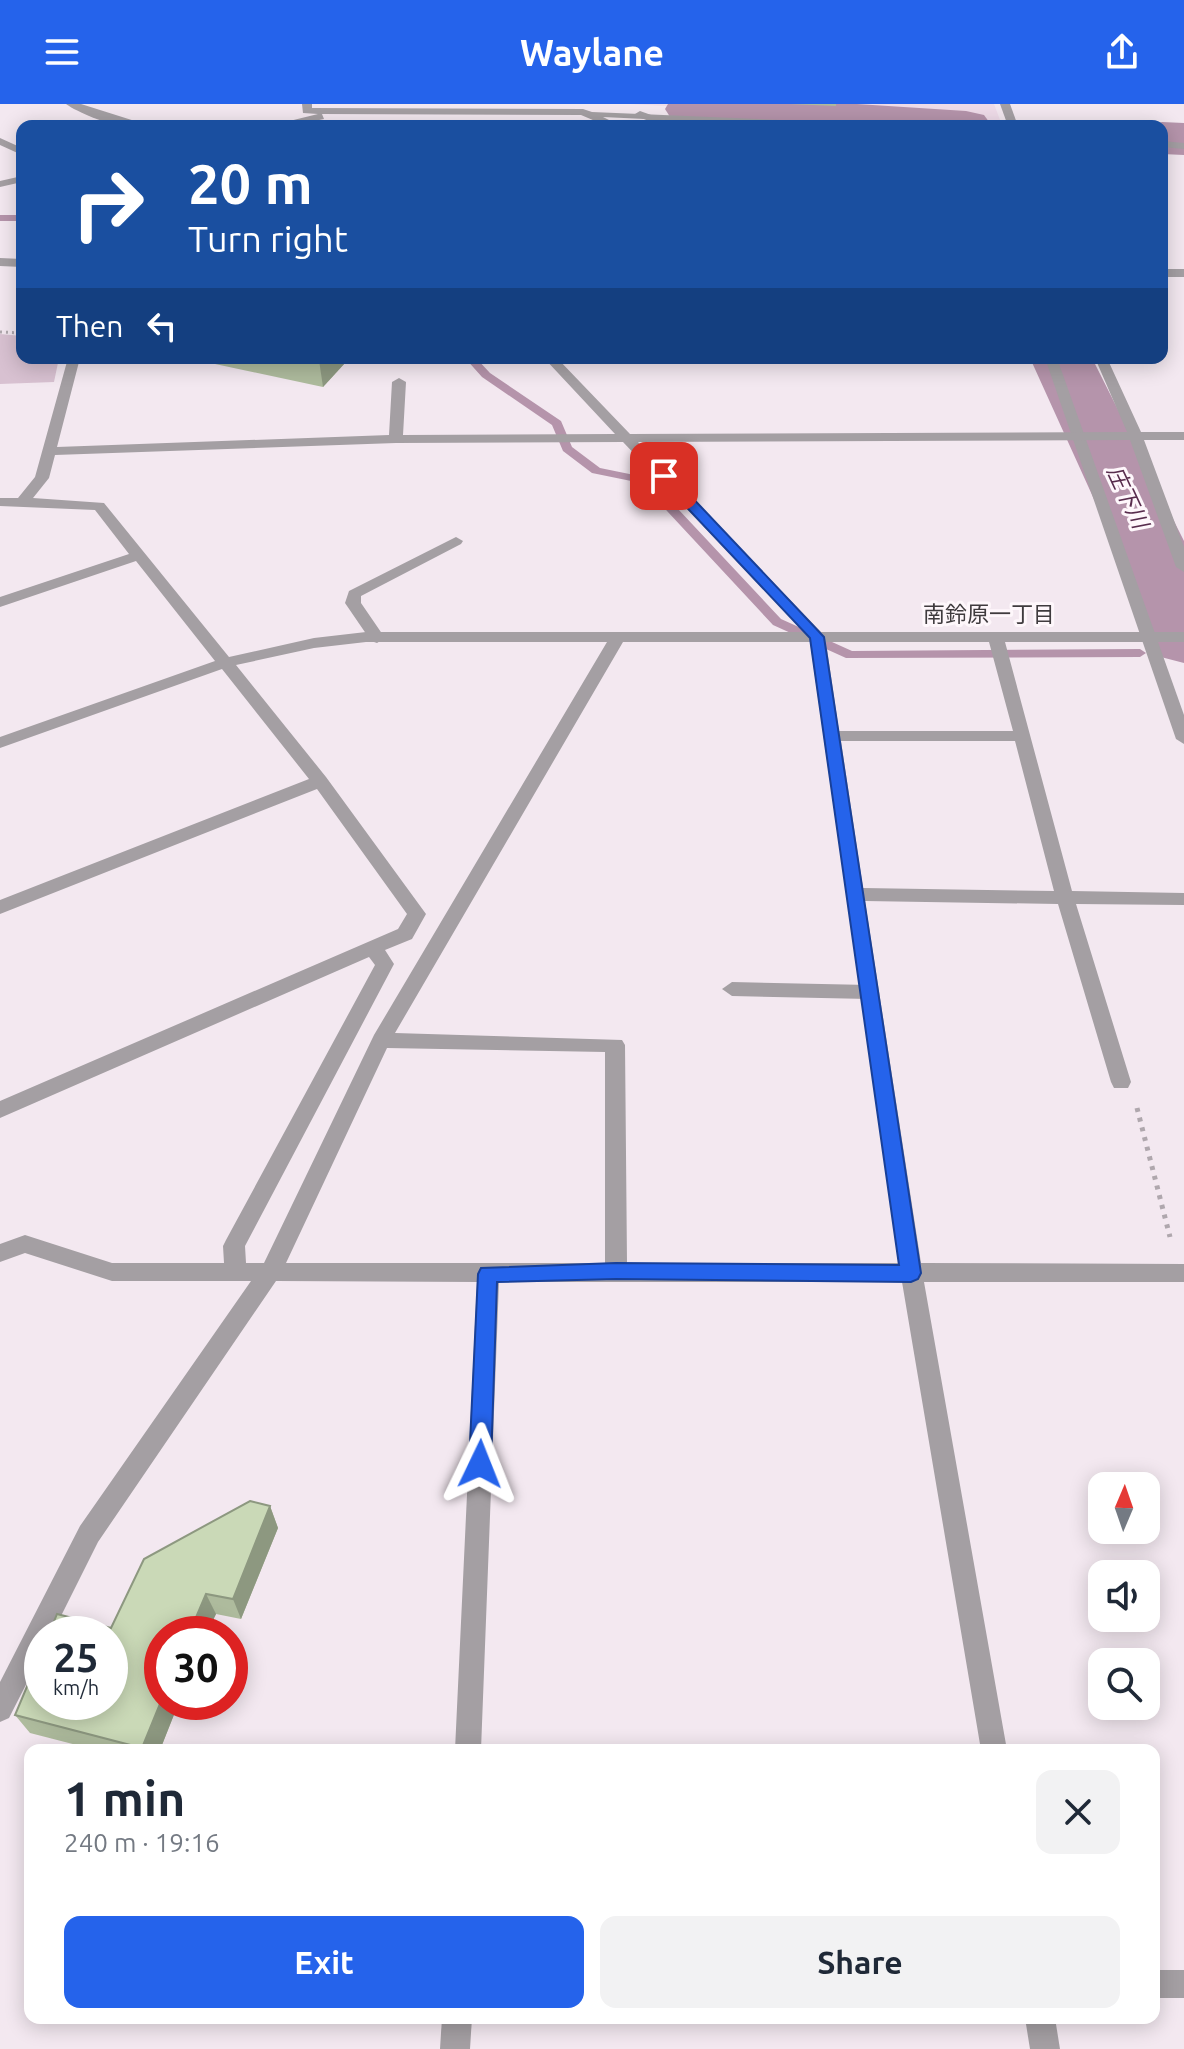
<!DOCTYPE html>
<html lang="en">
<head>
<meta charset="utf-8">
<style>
	:root { --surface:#fff; --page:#f2f2f3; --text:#1f2937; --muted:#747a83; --accent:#2563eb }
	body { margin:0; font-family:Ubuntu,"Noto Sans JP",sans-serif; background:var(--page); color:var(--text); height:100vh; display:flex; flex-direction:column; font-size:30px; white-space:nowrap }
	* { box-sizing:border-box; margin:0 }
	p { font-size:26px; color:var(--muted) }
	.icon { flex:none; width:44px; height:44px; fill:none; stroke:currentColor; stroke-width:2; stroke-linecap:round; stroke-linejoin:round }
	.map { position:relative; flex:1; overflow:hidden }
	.sheet { position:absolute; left:24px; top:1640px; width:1136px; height:280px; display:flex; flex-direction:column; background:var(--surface); border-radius:16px; box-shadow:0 4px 20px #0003 }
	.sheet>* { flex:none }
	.guide { position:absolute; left:16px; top:16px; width:1152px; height:244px; border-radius:16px; box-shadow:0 4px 20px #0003; background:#1a4fa0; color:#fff; overflow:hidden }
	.needle { width:52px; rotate:2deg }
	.fabs { position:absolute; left:1088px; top:1368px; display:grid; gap:16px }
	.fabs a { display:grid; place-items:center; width:72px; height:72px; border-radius:16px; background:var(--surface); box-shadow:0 4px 20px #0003; font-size:40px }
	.speed { position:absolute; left:24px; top:1512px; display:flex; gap:16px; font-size:40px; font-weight:700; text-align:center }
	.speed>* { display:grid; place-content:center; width:104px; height:104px; border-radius:50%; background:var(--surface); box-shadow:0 4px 20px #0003; line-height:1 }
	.speed small { font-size:20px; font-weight:400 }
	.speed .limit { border:12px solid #d22; background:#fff; color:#111 }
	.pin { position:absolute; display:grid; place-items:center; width:68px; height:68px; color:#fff; margin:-34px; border-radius:16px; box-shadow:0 4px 12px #0006 }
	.me { position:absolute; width:88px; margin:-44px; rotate:2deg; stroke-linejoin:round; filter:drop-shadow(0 0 6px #0008) }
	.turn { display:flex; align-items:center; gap:28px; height:168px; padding:0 40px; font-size:36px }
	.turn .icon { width:104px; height:104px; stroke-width:2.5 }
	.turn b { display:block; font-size:56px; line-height:68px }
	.then { display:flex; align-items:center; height:76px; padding:0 40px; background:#0003; gap:16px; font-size:30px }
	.round { display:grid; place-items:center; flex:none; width:84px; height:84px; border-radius:16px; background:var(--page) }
	.overview { display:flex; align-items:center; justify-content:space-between; height:136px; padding:0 40px }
	h1 { font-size:48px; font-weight:700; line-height:60px }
	.primary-button { display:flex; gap:16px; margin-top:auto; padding:16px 40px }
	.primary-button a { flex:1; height:92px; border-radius:16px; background:var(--accent); color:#fff; font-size:32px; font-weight:700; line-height:92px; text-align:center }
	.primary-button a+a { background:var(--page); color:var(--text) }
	header { display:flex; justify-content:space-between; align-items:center; height:104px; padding:0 40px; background:var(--accent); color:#fff; font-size:36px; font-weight:700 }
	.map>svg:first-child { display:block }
	.built { fill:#efdce9 }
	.green { fill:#d8c1d1 }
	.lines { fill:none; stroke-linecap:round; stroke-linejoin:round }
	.stream { fill:#b594ab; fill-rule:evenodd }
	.river { fill:#b594ab; fill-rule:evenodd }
	.path-far1 { stroke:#afa7ad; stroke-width:3; stroke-dasharray:2 4; stroke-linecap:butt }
	.path { stroke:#afa7ad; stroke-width:5; stroke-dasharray:4 6; stroke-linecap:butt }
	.service { fill:#a49fa3; fill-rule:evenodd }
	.minor { fill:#a49fa3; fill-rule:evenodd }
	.tertiary { fill:#a49fa3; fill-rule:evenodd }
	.wall { fill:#aebb9d }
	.shaded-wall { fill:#8d9880 }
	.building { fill:#cad9b7; stroke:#8d9880; stroke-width:2 }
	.route { fill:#2563eb; stroke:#184099; stroke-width:2 }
	.labels { text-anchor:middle; stroke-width:6; stroke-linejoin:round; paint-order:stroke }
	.far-water-label { font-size:22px; font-style:italic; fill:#582c4d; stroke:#fef7fb }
	.far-neighbourhood-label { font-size:22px; fill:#3f3b3e; stroke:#fef7fb }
</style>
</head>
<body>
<header><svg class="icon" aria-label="menu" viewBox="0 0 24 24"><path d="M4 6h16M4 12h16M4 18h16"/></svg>Waylane<svg class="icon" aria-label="share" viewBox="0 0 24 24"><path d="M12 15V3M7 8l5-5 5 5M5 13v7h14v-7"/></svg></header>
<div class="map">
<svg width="1184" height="1945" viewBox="0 0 1184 1945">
	<rect width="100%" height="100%" fill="#f3e8f0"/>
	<polygon class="built" points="630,0 994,0 1002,21"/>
	<polygon class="green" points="0,230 22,232 22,254 59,254 54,278 0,280"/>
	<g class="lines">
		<g class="stream">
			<rect x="0" y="111" width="22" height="6"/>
			<polygon points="465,254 476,254 490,269 561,317 572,343 600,364 649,374 781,515 852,547 1140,545 1146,549 1140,553 846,554 773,521 641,379 592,369 563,347 552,321 482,273"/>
			<polygon points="1164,545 1184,546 1184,554 1160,552 1160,546"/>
		</g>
		<g class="river">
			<polygon points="668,0 857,0 966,7 984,11 992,22 690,20 672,16 665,5"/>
			<polygon points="1162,18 1184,19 1184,51 1162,50 1162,22 1148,22"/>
			<polygon points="1030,254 1092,254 1184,437 1184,559 1157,552 1146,536 1122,457"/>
		</g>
		<polyline class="path-far1" points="0,228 22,229"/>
		<polyline class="path" points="1137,1004 1170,1133"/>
		<g class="service">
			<path d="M66,0h15l57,18c-16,10 -58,-8 -72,-18z"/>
			<polygon points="640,7 676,20 677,22 662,22 636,12 635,10"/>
			<polygon points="1045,254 1057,254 1184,611 1184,640 1176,635"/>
			<polygon points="456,433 463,437 461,440 361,492 361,499 385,534 377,539 371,537 345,499 349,487"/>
			<polygon points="732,878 869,881 879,888 869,895 732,892 722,885"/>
		</g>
		<g class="minor">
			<polygon points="302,0 312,0 312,4 583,5 592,8 851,19 856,22 788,22 603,13 621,22 607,22 581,11 322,10 324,15 290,22 269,22 318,10 303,9"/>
			<polygon points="1000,0 1010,0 1018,22 1008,22"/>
			<polygon points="0,34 22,44 22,51 0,41"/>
			<polygon points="1162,37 1184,39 1184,45 1162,43"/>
			<polygon points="22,72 22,78 0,83 0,77"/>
			<path d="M68,254h12l-23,89 332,-12 3,-53 7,-4 7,4 -3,53 212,-1 -71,-76h13l73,76 497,-2 -32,-74h12l34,74h43v8h-40l40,107v25l-8,-5 -46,-127 -492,2 183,190h363v10h-179l67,249 112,2v12l-108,-1 55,178 -3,6h-14l-3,-6 -53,-178 -193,-3 56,362 263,1v18h-260l83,468h-26l-79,-468h-403l-18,468h-26l22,-468 -201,-1 -178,261 -46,92h-10v19l-33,65 -9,4v-40l80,-156 171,-245h-139l-87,-28 -25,9v-18l25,-9 87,28h112l-1,-17 3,-6 149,-275 -6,-8 -369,161v-17l398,-172 9,-15 -90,-125 -317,125v-14l309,-121 -87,-110 -222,79v-11l215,-76 -79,-100 -136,46v-10l129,-43 -34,-44 -95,-4v-8h18l17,-21zM623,338l181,190h-438l-52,6 -85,19 -125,-154 -71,-5 16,-20 6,-23 341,-12zM366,538h241l-233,393 -110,228h-18l-1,-17 149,-282 -9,-14 27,-11 14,-25 -100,-137 -90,-112 78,-17zM623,538h187l89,621h-272l-2,-218 -3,-5 -227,-7zM826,538h163l24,89h-174zM841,637h174l39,150 -191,-3zM387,944l218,4v211h-319z"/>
			<rect x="1154" y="1866" width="30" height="28"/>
			<polygon points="442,1914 472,1914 470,1945 440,1945"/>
			<polygon points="1025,1914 1055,1914 1060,1945 1030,1945"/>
		</g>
		<g class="tertiary">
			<polygon points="0,154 22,155 22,163 0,162"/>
			<rect x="1162" y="165" width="22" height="8"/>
		</g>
	</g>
	<g class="wall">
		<polygon points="790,0 836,0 836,2"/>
		<polygon points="187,254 345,254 345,259 323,283"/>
		<polygon points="270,1402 278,1424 241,1515 216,1510 162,1598 179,1598 160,1646 96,1646 30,1629 15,1611 111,1524"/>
	</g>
	<g class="shaded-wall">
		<polygon points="322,254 345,254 345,259 323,283 319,256"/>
		<polygon points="270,1402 278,1424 241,1515 233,1495"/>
		<polygon points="206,1490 216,1510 207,1530 189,1530"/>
		<polygon points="162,1595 162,1598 179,1598 160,1646 143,1646 142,1644"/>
	</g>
	<polygon class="building" points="250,1397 270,1402 233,1495 206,1490 189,1530 162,1530 162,1595 142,1644 15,1611 42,1547 42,1598 110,1598 110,1530 49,1530 57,1510 111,1524 144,1455"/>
	<polygon class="route" points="664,368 669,369 824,533 921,1169 918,1175 911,1178 616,1175 497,1178 491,1360 487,1367 480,1370 472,1367 469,1360 478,1170 481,1164 616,1159 899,1161 810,534 660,375 658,372"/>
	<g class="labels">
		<g class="far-water-label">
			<text transform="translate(1128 393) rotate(65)" y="8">庄下川</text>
		</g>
		<g class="far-neighbourhood-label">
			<text x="989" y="518">南鈴原一丁目</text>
		</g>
	</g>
</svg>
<div class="fabs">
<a><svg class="needle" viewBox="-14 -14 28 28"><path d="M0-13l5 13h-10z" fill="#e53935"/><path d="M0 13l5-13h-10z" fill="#747a83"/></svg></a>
<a><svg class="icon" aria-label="sound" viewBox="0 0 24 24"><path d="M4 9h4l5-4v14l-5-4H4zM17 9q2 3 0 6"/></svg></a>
<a><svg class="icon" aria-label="search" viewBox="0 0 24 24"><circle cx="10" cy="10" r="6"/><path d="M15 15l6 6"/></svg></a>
</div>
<div class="speed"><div>25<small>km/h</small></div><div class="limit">30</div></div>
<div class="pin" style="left:664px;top:372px;background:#d93025"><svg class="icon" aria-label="arrive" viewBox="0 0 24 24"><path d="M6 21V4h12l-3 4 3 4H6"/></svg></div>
<svg class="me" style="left:480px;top:1360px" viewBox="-20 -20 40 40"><path d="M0-17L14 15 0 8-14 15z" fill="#2563eb" stroke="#fff" stroke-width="4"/></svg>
<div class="guide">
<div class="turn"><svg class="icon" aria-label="right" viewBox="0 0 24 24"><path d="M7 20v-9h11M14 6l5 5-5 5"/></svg><div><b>20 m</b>Turn right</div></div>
<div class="then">Then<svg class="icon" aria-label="left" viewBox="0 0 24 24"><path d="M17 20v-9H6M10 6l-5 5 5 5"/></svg></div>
</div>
<section class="sheet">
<div class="overview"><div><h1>1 min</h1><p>240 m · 19:16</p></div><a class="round"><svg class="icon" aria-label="close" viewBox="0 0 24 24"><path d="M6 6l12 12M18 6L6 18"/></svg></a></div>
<div class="primary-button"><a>Exit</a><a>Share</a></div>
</section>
</div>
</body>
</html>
